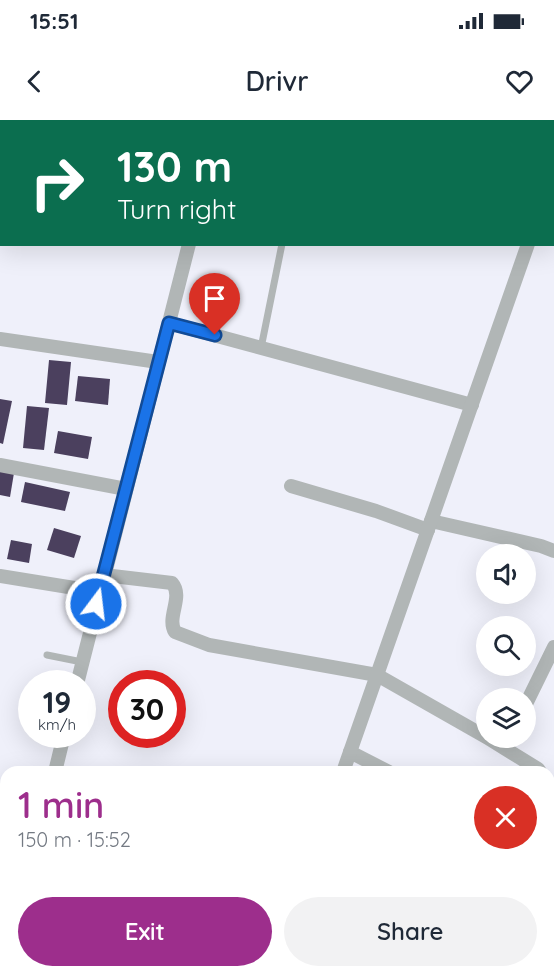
<!DOCTYPE html>
<html lang="en">
<head>
<meta charset="utf-8">
<style>
	:root { --surface:#fff; --page:#f2f2f3; --text:#1f2937; --muted:#747a83; --accent:#9d2e8c }
	body { margin:0; font-family:Quicksand,sans-serif; background:var(--page); color:var(--text); height:100vh; display:flex; flex-direction:column; font-size:22px; white-space:nowrap }
	* { box-sizing:border-box; margin:0 }
	p { font-size:20px; color:var(--muted) }
	.icon { flex:none; width:33px; height:33px; fill:none; stroke:currentColor; stroke-width:2; stroke-linecap:round; stroke-linejoin:round }
	.map { position:relative; flex:1; overflow:hidden }
	.panel { position:absolute; left:0px; top:646px; width:555px; height:212px; display:flex; flex-direction:column; background:var(--surface); border-radius:18px 18px 0 0; box-shadow:0 6px 24px #0002 }
	.panel>* { flex:none }
	.banner { position:absolute; left:0px; top:0px; width:555px; height:126px; box-shadow:0 6px 24px #0002; background:#0b6e4f; color:#fff; overflow:hidden }
	.tools { position:absolute; left:476px; top:424px; display:grid; gap:12px }
	.tools a { display:grid; place-items:center; width:60px; height:60px; border-radius:50%; background:var(--surface); box-shadow:0 6px 24px #0002; font-size:30px }
	.speed { position:absolute; left:18px; top:550px; display:flex; gap:12px; font-size:30px; font-weight:700; text-align:center }
	.speed>* { display:grid; place-content:center; width:78px; height:78px; border-radius:50%; background:var(--surface); box-shadow:0 6px 24px #0002; line-height:1 }
	.speed small { font-size:15px; font-weight:400 }
	.speed .limit { border:9px solid #d22; background:#fff; color:#111 }
	.pin { position:absolute; display:grid; place-items:center; width:51px; height:51px; color:#fff; margin:-62px -26px; border-radius:50% 50% 50% 0; rotate:-45deg; box-shadow:0 0 6px #0007 }
	.pin .icon { rotate:45deg }
	.me { position:absolute; width:66px; margin:-33px; rotate:15deg; stroke-linejoin:round; filter:drop-shadow(0 0 4px #0008) }
	.turn { display:flex; align-items:center; gap:21px; height:126px; padding:0 18px; font-size:27px }
	.turn .icon { width:78px; height:78px; stroke-width:2.5 }
	.turn b { display:block; font-size:42px; line-height:51px }
	.round { display:grid; place-items:center; flex:none; width:63px; height:63px; border-radius:32px; background:var(--page) }
	.head { display:flex; align-items:center; justify-content:space-between; height:102px; padding:0 18px }
	h1 { font-size:36px; font-weight:600; line-height:45px; color:var(--accent) }
	.button { display:flex; gap:12px; margin-top:auto; padding:12px 18px }
	.button a { flex:1; height:69px; border-radius:36px; background:var(--accent); color:#fff; font-size:24px; font-weight:600; line-height:69px; text-align:center }
	.button a+a { background:var(--page); color:var(--text) }
	.status { display:flex; justify-content:space-between; align-items:center; height:42px; padding:0 30px; background:var(--surface); direction:ltr }
	.status svg { height:16px; fill:currentColor }
	header { display:flex; justify-content:space-between; align-items:center; height:78px; padding:0 18px; background:var(--surface); font-size:27px; font-weight:600 }
	.map>svg:first-child { display:block }
	.building { fill:#4b405e }
	.lines { fill:none; stroke-linecap:round; stroke-linejoin:round }
	.service { stroke:#b1b6b6; stroke-width:7 }
	.minor { stroke:#b1b6b6; stroke-width:14 }
	.route-casing { stroke:#114b97; stroke-width:15 }
	.route { stroke:#1a73e8; stroke-width:10 }
</style>
</head>
<body>
<div class="status"><b>15:51</b><svg viewBox="0 0 49 12"><path d="M0 12V9h3v3zM5 12V6h3v6zM10 12V3h3v9zM15 12V0h3v12zM26 1h20v11H26zM47 4h2v5h-2z"/></svg></div>
<header><svg class="icon" aria-label="back" viewBox="0 0 24 24"><path d="M15 5l-7 7 7 7"/></svg>Drivr<svg class="icon" aria-label="heart" viewBox="0 0 24 24"><path d="M12 20l-8-8c-3-5 5-10 8-4 3-6 11-1 8 4z"/></svg></header>
<div class="map">
<svg width="554" height="857" viewBox="0 0 554 857">
	<rect width="100%" height="100%" fill="#eff0fa"/>
	<g class="building">
		<polygon points="49,240 71,242 67,285 45,283"/>
		<polygon points="78,256 110,259 108,285 75,281"/>
		<polygon points="0,279 12,281 3,324 0,323"/>
		<polygon points="27,286 49,288 44,330 23,328"/>
		<polygon points="58,311 92,317 88,339 54,333"/>
		<polygon points="0,351 14,353 10,377 0,375"/>
		<polygon points="25,362 70,372 65,391 21,382"/>
		<polygon points="54,408 81,416 74,438 47,430"/>
		<polygon points="11,420 32,424 29,443 7,439"/>
	</g>
	<g class="lines">
		<g class="service">
			<polyline points="261,228 282,124"/>
			<polyline points="47,535 82,542"/>
			<polyline points="0,798 6,799"/>
		</g>
		<g class="minor">
			<polyline points="220,2 221,0"/>
			<polyline points="554,53 554,52"/>
			<polyline points="169,203 472,285"/>
			<polyline points="0,219 158,242"/>
			<polyline points="0,345 126,369"/>
			<polyline points="291,366 376,391 428,410"/>
			<polyline points="431,401 541,426 554,431"/>
			<path d="M104,455l68,8c12,14 -6,34 3,49l34,13 168,30 109,62"/>
			<polyline points="0,456 99,472"/>
			<polyline points="77,564 189,124"/>
			<polyline points="525,586 554,527"/>
			<polyline points="488,618 538,649 540,652"/>
			<polyline points="350,632 389,652"/>
			<polyline points="55,652 64,615"/>
			<polyline points="343,652 528,124"/>
			<polyline points="549,685 554,687"/>
			<polyline points="0,692 6,693"/>
			<polyline points="549,791 554,792"/>
			<polyline points="447,852 456,857"/>
			<polyline points="4,857 6,849"/>
			<polyline points="270,857 272,852"/>
		</g>
	</g>
	<g class="lines">
		<defs>
			<polyline id="route" points="96,484 169,203 215,215"/>
		</defs>
		<use href="#route" class="route-casing"/>
		<use href="#route" class="route"/>
	</g>
</svg>
<div class="tools">
<a><svg class="icon" aria-label="sound" viewBox="0 0 24 24"><path d="M4 9h4l5-4v14l-5-4H4zM17 9q2 3 0 6"/></svg></a>
<a><svg class="icon" aria-label="search" viewBox="0 0 24 24"><circle cx="10" cy="10" r="6"/><path d="M15 15l6 6"/></svg></a>
<a><svg class="icon" aria-label="layers" viewBox="0 0 24 24"><path d="M12 4l9 5-9 5-9-5zM3 14l9 5 9-5"/></svg></a>
</div>
<div class="speed"><div>19<small>km/h</small></div><div class="limit">30</div></div>
<div class="pin" style="left:215px;top:215px;background:#d93025"><svg class="icon" aria-label="arrive" viewBox="0 0 24 24"><path d="M6 21V4h12l-3 4 3 4H6"/></svg></div>
<svg class="me" style="left:96px;top:484px" viewBox="-20 -20 40 40"><circle r="17" fill="#1a73e8" stroke="#fff" stroke-width="3"/><path d="M0-11L8 9 0 5-8 9z" fill="#fff"/></svg>
<div class="banner">
<div class="turn"><svg class="icon" aria-label="right" viewBox="0 0 24 24"><path d="M7 20v-9h11M14 6l5 5-5 5"/></svg><div><b>130 m</b>Turn right</div></div>
</div>
<section class="panel">
<div class="head"><div><h1>1 min</h1><p>150 m · 15:52</p></div><a class="round" style="background:#d93025;color:#fff"><svg class="icon" aria-label="close" viewBox="0 0 24 24"><path d="M6 6l12 12M18 6L6 18"/></svg></a></div>
<div class="button"><a>Exit</a><a>Share</a></div>
</section>
</div>
</body>
</html>
